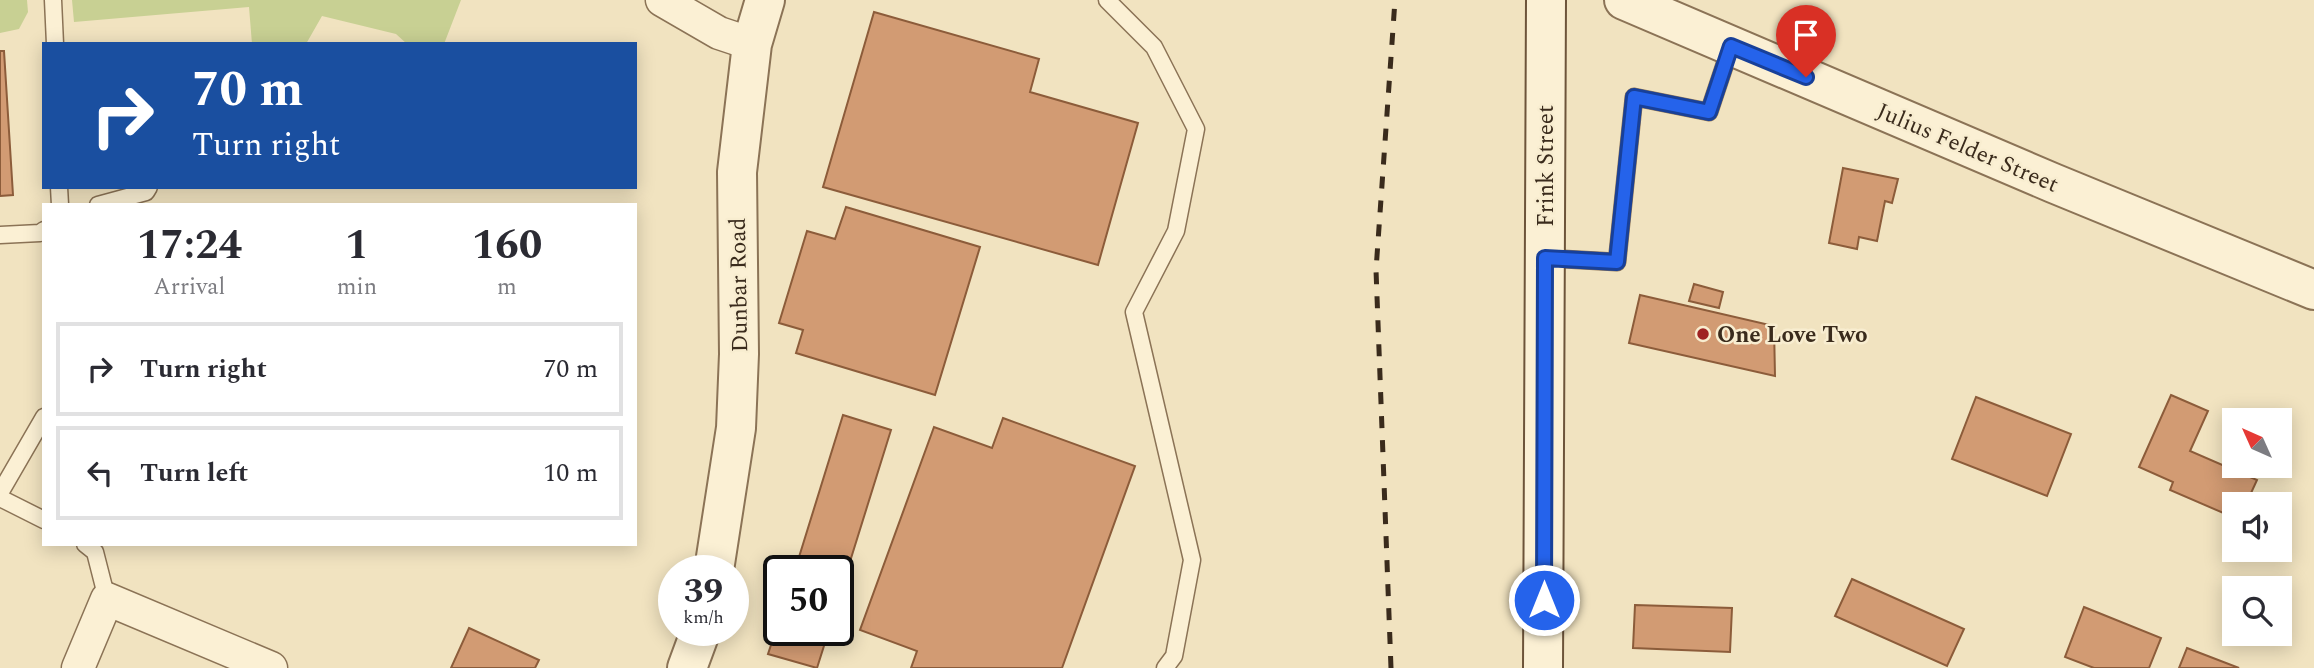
<!DOCTYPE html>
<html lang="en">
<head>
<meta charset="utf-8">
<style>
	:root { --surface:#fff; --page:#f7f7f7; --text:#2b2b33; --muted:#7c7c81; --line:#e1e1e2 }
	body { margin:0; font-family:Spectral,serif; background:var(--page); color:var(--text); height:100vh; display:flex; flex-direction:column; font-size:26px; white-space:nowrap }
	* { box-sizing:border-box; margin:0 }
	p { font-size:23px; color:var(--muted) }
	.icon { flex:none; width:38px; height:38px; fill:none; stroke:currentColor; stroke-width:2; stroke-linecap:round; stroke-linejoin:round }
	.map { position:relative; flex:1; overflow:hidden }
	.sheet { position:absolute; left:42px; top:203px; width:595px; height:343px; display:flex; flex-direction:column; background:var(--surface); border-radius:0px; box-shadow:0 4px 18px #0003 }
	.sheet>* { flex:none }
	.hud { position:absolute; left:42px; top:42px; width:595px; height:147px; border-radius:0px; box-shadow:0 4px 18px #0003; background:#1a4fa0; color:#fff; overflow:hidden }
	.needle { width:46px; rotate:315deg }
	.fabs { position:absolute; left:2222px; top:408px; display:grid; gap:14px }
	.fabs a { display:grid; place-items:center; width:70px; height:70px; border-radius:0px; background:var(--surface); box-shadow:0 4px 18px #0003; font-size:35px }
	.speed { position:absolute; left:658px; top:555px; display:flex; gap:14px; font-size:35px; font-weight:700; text-align:center }
	.speed>* { display:grid; place-content:center; width:91px; height:91px; border-radius:50%; background:var(--surface); box-shadow:0 4px 18px #0003; line-height:1 }
	.speed small { font-size:18px; font-weight:400 }
	.speed .limit { border:4px solid #111; border-radius:10px; background:#fff; color:#111 }
	.pin { position:absolute; display:grid; place-items:center; width:60px; height:60px; color:#fff; margin:-72px -30px; border-radius:50% 50% 50% 0; rotate:-45deg; box-shadow:0 0 7px #0007 }
	.pin .icon { rotate:45deg }
	.me { position:absolute; width:77px; margin:-38px; rotate:0deg; stroke-linejoin:round; filter:drop-shadow(0 0 5px #0008) }
	.turn { display:flex; align-items:center; gap:24px; height:147px; padding:0 35px; font-size:32px }
	.turn .icon { width:91px; height:91px; stroke-width:2.5 }
	.turn b { display:block; font-size:49px; line-height:60px }
	.eta { display:flex; justify-content:space-evenly; align-items:center; height:119px; text-align:center }
	.eta b { font-size:42px; font-weight:700; line-height:49px }
	ul { padding:0; list-style:none }
	li { display:flex; align-items:center; gap:21px; height:94px; margin:0 14px 10px; padding:0 21px; border:4px solid var(--line); border-radius:0px }
	li div { flex:1 }
	li b { display:block; font-size:26px }
	li em { font-style:normal }
	.map>svg:first-child { display:block }
	.green { fill:#c8d093 }
	.building { fill:#d29b73; stroke:#8c5c3a; stroke-width:2 }
	.lines { fill:none; stroke-linecap:round; stroke-linejoin:round }
	.service-casing { stroke:#8b7356; stroke-width:19 }
	.minor-casing { stroke:#8b7356; stroke-width:35 }
	.tertiary-casing { stroke:#8b7356; stroke-width:42 }
	.secondary-casing { stroke:#6d543a; stroke-width:42 }
	.service { stroke:#fbf0d4; stroke-width:16 }
	.minor { stroke:#fbf0d4; stroke-width:32 }
	.tertiary { stroke:#fbf0d4; stroke-width:38 }
	.secondary { stroke:#fbf0d4; stroke-width:38 }
	.rail { stroke:#3a2b1c; stroke-width:5; stroke-dasharray:12 12; stroke-linecap:butt }
	.route-casing { stroke:#184099; stroke-width:18 }
	.route { stroke:#2563eb; stroke-width:12 }
	.poi-dot { fill:#9f2222; stroke:#f8edd0; stroke-width:2.5 }
	.labels { text-anchor:middle; stroke-width:5; stroke-linejoin:round; paint-order:stroke }
	.street-label { font-size:23px; fill:#3a2b1c; stroke:#f8edd0 }
	.poi-label { font-size:23px; font-weight:bold; fill:#3a2b1c; stroke:#f8edd0; text-anchor:start }
</style>
</head>
<body>
<div class="map">
<svg width="2314" height="668" viewBox="0 0 2314 668">
	<rect width="100%" height="100%" fill="#f1e3c0"/>
	<g class="green">
		<polygon points="0,0 27,0 28,12 19,29 0,33"/>
		<polygon points="72,0 461,0 444,44 407,44 396,34 322,16 306,44 252,44 249,7 74,22"/>
	</g>
	<g class="building">
		<polygon points="874,12 1039,59 1030,92 1138,123 1098,265 823,187"/>
		<polygon points="0,51 4,51 13,195 0,196"/>
		<polygon points="1843,168 1898,179 1892,203 1885,201 1877,241 1859,237 1857,249 1829,243"/>
		<polygon points="846,207 980,247 935,395 796,353 803,330 779,323 807,231 835,239"/>
		<polygon points="1694,284 1723,292 1719,308 1689,301"/>
		<polygon points="1640,295 1774,326 1775,376 1629,343"/>
		<polygon points="2171,395 2208,411 2190,451 2257,480 2246,504 2235,504 2235,518 2170,490 2173,482 2139,467"/>
		<polygon points="1976,397 2071,434 2047,496 1952,459"/>
		<polygon points="843,415 891,430 838,600 838,570 795,570"/>
		<polygon points="1003,418 1135,466 1062,668 911,668 917,651 860,630 934,427 992,448"/>
		<polygon points="1852,579 1964,629 1947,666 1835,616"/>
		<polygon points="1635,605 1732,608 1730,652 1633,648"/>
		<polygon points="2084,607 2161,638 2149,668 2094,668 2065,657"/>
		<polygon points="779,621 779,630 829,630 817,668 768,654"/>
		<polygon points="469,628 539,660 535,668 451,668"/>
		<polygon points="2187,648 2239,668 2179,668"/>
	</g>
	<g class="lines">
		<defs>
			<g id="service">
				<polyline points="53,0 55,44"/>
				<polyline points="1107,0 1154,47 1196,129 1176,231 1134,312 1192,560 1174,656 1165,668"/>
				<polyline points="59,187 60,205"/>
				<polyline points="98,205 146,192 149,187"/>
				<polyline points="0,235 40,233 44,230"/>
				<polyline points="1545,258 1617,262 1634,97 1709,112 1731,46"/>
				<polyline points="0,493 44,417"/>
				<polyline points="0,498 44,520"/>
				<polyline points="85,544 95,552 107,599"/>
			</g>
			<g id="minor">
				<polyline points="662,0 719,33 752,44"/>
				<polyline points="78,668 107,599 271,668"/>
			</g>
			<g id="tertiary">
				<polyline points="1624,0 2053,183 2314,290"/>
				<polyline points="714,570 736,428 739,354 737,172 752,44 765,0"/>
				<polyline points="687,668 701,630"/>
			</g>
			<polyline id="secondary" points="1543,668 1546,0"/>
		</defs>
		<use href="#service" class="service-casing"/>
		<use href="#minor" class="minor-casing"/>
		<use href="#tertiary" class="tertiary-casing"/>
		<use href="#secondary" class="secondary-casing"/>
		<use href="#service" class="service"/>
		<use href="#minor" class="minor"/>
		<use href="#tertiary" class="tertiary"/>
		<use href="#secondary" class="secondary"/>
		<polyline class="rail" points="1391,668 1376,270 1395,0"/>
	</g>
	<g class="lines">
		<defs>
			<polyline id="route" points="1544,600 1545,258 1617,262 1634,97 1709,112 1731,46 1806,77"/>
		</defs>
		<use href="#route" class="route-casing"/>
		<use href="#route" class="route"/>
	</g>
	<circle class="poi-dot" cx="1703" cy="334" r="7"/>
	<g class="labels">
		<g class="street-label">
			<text transform="translate(1968 147) rotate(23)" y="8">Julius Felder Street</text>
			<text transform="translate(1545 166) rotate(-90)" y="8">Frink Street</text>
			<text transform="translate(738 285) rotate(-91)" y="8">Dunbar Road</text>
		</g>
		<g class="poi-label">
			<text x="1717" y="342">One Love Two</text>
		</g>
	</g>
</svg>
<div class="fabs">
<a><svg class="needle" viewBox="-14 -14 28 28"><path d="M0-13l5 13h-10z" fill="#e53935"/><path d="M0 13l5-13h-10z" fill="#7c7c81"/></svg></a>
<a><svg class="icon" aria-label="sound" viewBox="0 0 24 24"><path d="M4 9h4l5-4v14l-5-4H4zM17 9q2 3 0 6"/></svg></a>
<a><svg class="icon" aria-label="search" viewBox="0 0 24 24"><circle cx="10" cy="10" r="6"/><path d="M15 15l6 6"/></svg></a>
</div>
<div class="speed"><div>39<small>km/h</small></div><div class="limit">50</div></div>
<div class="pin" style="left:1806px;top:77px;background:#d93025"><svg class="icon" aria-label="arrive" viewBox="0 0 24 24"><path d="M6 21V4h12l-3 4 3 4H6"/></svg></div>
<svg class="me" style="left:1544px;top:600px" viewBox="-20 -20 40 40"><circle r="17" fill="#2563eb" stroke="#fff" stroke-width="3"/><path d="M0-11L8 9 0 5-8 9z" fill="#fff"/></svg>
<div class="hud">
<div class="turn"><svg class="icon" aria-label="right" viewBox="0 0 24 24"><path d="M7 20v-9h11M14 6l5 5-5 5"/></svg><div><b>70 m</b>Turn right</div></div>
</div>
<section class="sheet">
<div class="eta">
<div><b>17:24</b><p>Arrival</p></div>
<div><b>1</b><p>min</p></div>
<div><b>160</b><p>m</p></div>
</div>
<ul>
<li><svg class="icon" aria-label="right" viewBox="0 0 24 24"><path d="M7 20v-9h11M14 6l5 5-5 5"/></svg><div><b>Turn right</b></div><em>70 m</em></li>
<li><svg class="icon" aria-label="left" viewBox="0 0 24 24"><path d="M17 20v-9H6M10 6l-5 5 5 5"/></svg><div><b>Turn left</b></div><em>10 m</em></li>
</ul>
</section>
</div>
</body>
</html>
